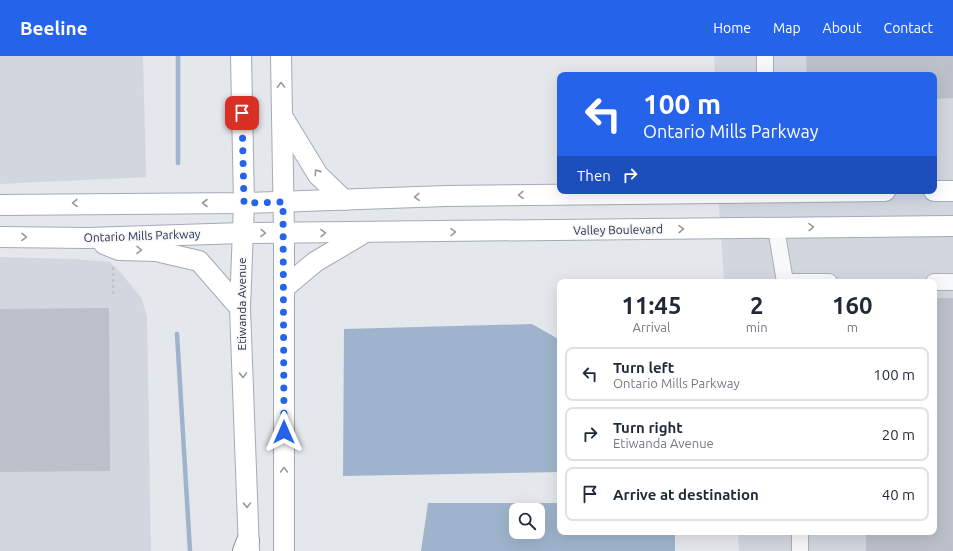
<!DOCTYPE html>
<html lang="en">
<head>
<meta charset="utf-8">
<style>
	:root { --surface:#fff; --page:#f2f2f3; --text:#1f2937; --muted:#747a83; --line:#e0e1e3; --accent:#2563eb }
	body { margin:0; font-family:Ubuntu,sans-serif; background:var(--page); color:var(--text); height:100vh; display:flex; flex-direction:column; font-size:15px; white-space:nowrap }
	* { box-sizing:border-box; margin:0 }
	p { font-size:13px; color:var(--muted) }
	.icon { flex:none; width:22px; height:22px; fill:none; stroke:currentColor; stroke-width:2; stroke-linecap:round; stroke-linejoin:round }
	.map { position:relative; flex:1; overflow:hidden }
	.details { position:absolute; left:557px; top:223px; width:380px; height:256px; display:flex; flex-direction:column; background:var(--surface); border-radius:8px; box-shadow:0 4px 16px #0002 }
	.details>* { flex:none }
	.guide { position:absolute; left:557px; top:16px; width:380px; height:122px; border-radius:8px; box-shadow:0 4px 16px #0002; background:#2563eb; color:#fff; overflow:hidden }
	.tools { position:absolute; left:509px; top:447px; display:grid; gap:8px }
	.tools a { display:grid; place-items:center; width:36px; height:36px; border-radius:8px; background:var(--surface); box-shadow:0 4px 16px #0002; font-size:20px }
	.pin { position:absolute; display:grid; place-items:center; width:34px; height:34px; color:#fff; margin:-17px; border-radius:8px; box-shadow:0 2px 6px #0006 }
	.me { position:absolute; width:44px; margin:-22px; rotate:0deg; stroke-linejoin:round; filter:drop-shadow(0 0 3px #0008) }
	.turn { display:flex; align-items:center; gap:14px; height:84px; padding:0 20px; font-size:18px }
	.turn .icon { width:52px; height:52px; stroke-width:2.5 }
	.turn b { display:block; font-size:28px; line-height:34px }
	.then { display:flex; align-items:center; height:38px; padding:0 20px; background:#0003; gap:8px; font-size:15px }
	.eta { display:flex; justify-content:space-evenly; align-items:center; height:68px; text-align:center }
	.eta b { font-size:24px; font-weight:700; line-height:28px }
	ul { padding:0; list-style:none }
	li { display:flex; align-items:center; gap:12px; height:54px; margin:0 8px 6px; padding:0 12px; border:2px solid var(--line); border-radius:8px }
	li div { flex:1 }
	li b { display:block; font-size:15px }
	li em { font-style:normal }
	header { display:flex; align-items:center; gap:24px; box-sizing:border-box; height:56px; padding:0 20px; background:var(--accent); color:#fff }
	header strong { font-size:19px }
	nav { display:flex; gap:22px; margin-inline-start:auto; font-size:14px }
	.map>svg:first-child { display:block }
	.built { fill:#d2d6de }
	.water { fill:#9fb4cc; fill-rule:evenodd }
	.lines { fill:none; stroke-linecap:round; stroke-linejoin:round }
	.stream { stroke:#9fb4cc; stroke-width:4.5 }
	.building { fill:#bbc0ca }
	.minor-casing { stroke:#a9aeb7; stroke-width:18 }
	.major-casing { stroke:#a3abb8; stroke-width:22 }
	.highway-casing { stroke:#8b94a3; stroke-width:24 }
	.path { stroke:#c2c5cb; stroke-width:2.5; stroke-dasharray:3 3; stroke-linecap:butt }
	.minor { stroke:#f7f8fa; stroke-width:16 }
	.major { stroke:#fff; stroke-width:20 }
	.highway { stroke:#fff; stroke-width:22 }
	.oneway { stroke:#959aa2 }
	.route { stroke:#2563eb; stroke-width:7; stroke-dasharray:0 12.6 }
	.labels { text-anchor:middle; stroke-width:3; stroke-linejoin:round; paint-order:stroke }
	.street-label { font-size:12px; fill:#2b3445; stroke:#f4f6f9 }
</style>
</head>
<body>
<header>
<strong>Beeline</strong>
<nav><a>Home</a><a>Map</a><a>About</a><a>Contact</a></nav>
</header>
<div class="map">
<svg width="953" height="495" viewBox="0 0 953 495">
	<rect width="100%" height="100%" fill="#e4e7ec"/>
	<g class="built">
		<polygon points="0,0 143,0 146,121 0,128"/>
		<polygon points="714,0 953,0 953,495 739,495 738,476 934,476 934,226 724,226 718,135 934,135 934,19 715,19"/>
		<polygon points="0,201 73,203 110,206 121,217 142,243 147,260 151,495 0,495"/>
	</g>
	<g class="water">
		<polygon points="532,268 560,284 560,416 343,420 344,273"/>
		<path d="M428,447h132v29h115v19h-254zM516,454h22v22h-22z"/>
	</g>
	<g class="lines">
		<g class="stream">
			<polyline points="178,107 178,0"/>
			<polyline points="177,278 190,495"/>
		</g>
	</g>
	<g class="building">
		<polygon points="806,0 953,0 953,42 934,43 934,19 807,19"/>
		<polygon points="934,242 953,242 953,495 866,495 866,476 934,476"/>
		<polygon points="109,252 110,415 0,416 0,253"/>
	</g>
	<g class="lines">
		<defs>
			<g id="minor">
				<polyline points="765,0 765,19"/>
				<polyline points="776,172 785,226"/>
				<polyline points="785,226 829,226"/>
				<polyline points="934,226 953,226"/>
				<polyline points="800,476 800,495"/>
			</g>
			<g id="major">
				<polyline points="241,0 244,147 240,252 249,495"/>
				<polyline points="281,0 284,177 284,495"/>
				<polyline points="282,60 318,119 344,144"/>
				<polyline points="934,135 953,135"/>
				<polyline points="0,149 244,147 446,140 885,135"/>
				<polyline points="0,181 88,182 242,177 953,170"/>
				<polyline points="104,188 119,194 156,195 199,205 240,252"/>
				<polyline points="284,232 315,206 364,177"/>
			</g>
			<polyline id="highway" points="244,495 248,485"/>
		</defs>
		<use href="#minor" class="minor-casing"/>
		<use href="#major" class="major-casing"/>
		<use href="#highway" class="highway-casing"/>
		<polyline class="path" points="113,238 113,210"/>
		<use href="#minor" class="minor"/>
		<use href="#major" class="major"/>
		<use href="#highway" class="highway"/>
	</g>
	<defs><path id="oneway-chevron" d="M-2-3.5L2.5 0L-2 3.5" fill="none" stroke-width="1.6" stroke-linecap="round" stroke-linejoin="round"/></defs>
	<g class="oneway">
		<use href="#oneway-chevron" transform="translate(281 29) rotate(-91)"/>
		<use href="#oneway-chevron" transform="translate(317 116) rotate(-125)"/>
		<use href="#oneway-chevron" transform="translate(521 139) rotate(179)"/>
		<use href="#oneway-chevron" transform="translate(417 141) rotate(178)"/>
		<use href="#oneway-chevron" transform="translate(75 147) rotate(179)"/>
		<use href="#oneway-chevron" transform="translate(205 147) rotate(-180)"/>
		<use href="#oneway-chevron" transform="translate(811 171) rotate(-1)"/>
		<use href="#oneway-chevron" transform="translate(681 173) rotate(-1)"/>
		<use href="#oneway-chevron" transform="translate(453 176) rotate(-1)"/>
		<use href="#oneway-chevron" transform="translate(263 177) rotate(1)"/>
		<use href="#oneway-chevron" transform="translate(323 177) rotate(-1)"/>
		<use href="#oneway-chevron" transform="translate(24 181) rotate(1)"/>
		<use href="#oneway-chevron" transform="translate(139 194) rotate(1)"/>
		<use href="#oneway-chevron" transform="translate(243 319) rotate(88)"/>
		<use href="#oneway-chevron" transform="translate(284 414) rotate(-90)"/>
		<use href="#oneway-chevron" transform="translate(247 449) rotate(88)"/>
	</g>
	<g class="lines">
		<polyline class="route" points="242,57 244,147 283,146 284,376"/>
	</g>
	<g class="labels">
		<g class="street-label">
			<text transform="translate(618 174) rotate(-1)" y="4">Valley Boulevard</text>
			<text transform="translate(142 180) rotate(-2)" y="4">Ontario Mills Parkway</text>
			<text transform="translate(242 248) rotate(-90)" y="4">Etiwanda Avenue</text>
		</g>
	</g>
</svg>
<div class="tools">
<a><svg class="icon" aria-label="search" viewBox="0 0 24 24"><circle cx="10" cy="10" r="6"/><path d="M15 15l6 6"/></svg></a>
</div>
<div class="pin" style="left:242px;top:57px;background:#d93025"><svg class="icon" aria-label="arrive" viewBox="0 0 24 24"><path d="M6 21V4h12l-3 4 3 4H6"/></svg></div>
<svg class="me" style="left:284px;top:376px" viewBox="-20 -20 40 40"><path d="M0-17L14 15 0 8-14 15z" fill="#2563eb" stroke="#fff" stroke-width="4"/></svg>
<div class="guide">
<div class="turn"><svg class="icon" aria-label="left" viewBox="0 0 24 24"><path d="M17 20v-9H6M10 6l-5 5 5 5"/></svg><div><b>100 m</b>Ontario Mills Parkway</div></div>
<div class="then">Then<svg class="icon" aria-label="right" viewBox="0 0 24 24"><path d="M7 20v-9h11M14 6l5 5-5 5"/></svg></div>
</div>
<section class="details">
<div class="eta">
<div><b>11:45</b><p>Arrival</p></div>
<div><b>2</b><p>min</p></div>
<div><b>160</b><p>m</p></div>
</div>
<ul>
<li><svg class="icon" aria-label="left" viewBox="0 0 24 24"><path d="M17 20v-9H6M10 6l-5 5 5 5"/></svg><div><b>Turn left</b><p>Ontario Mills Parkway</p></div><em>100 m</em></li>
<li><svg class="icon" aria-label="right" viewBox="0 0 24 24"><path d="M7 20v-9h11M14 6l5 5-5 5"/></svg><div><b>Turn right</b><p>Etiwanda Avenue</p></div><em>20 m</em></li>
<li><svg class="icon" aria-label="arrive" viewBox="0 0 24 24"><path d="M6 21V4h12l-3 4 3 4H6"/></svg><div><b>Arrive at destination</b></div><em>40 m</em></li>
</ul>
</section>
</div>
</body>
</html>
